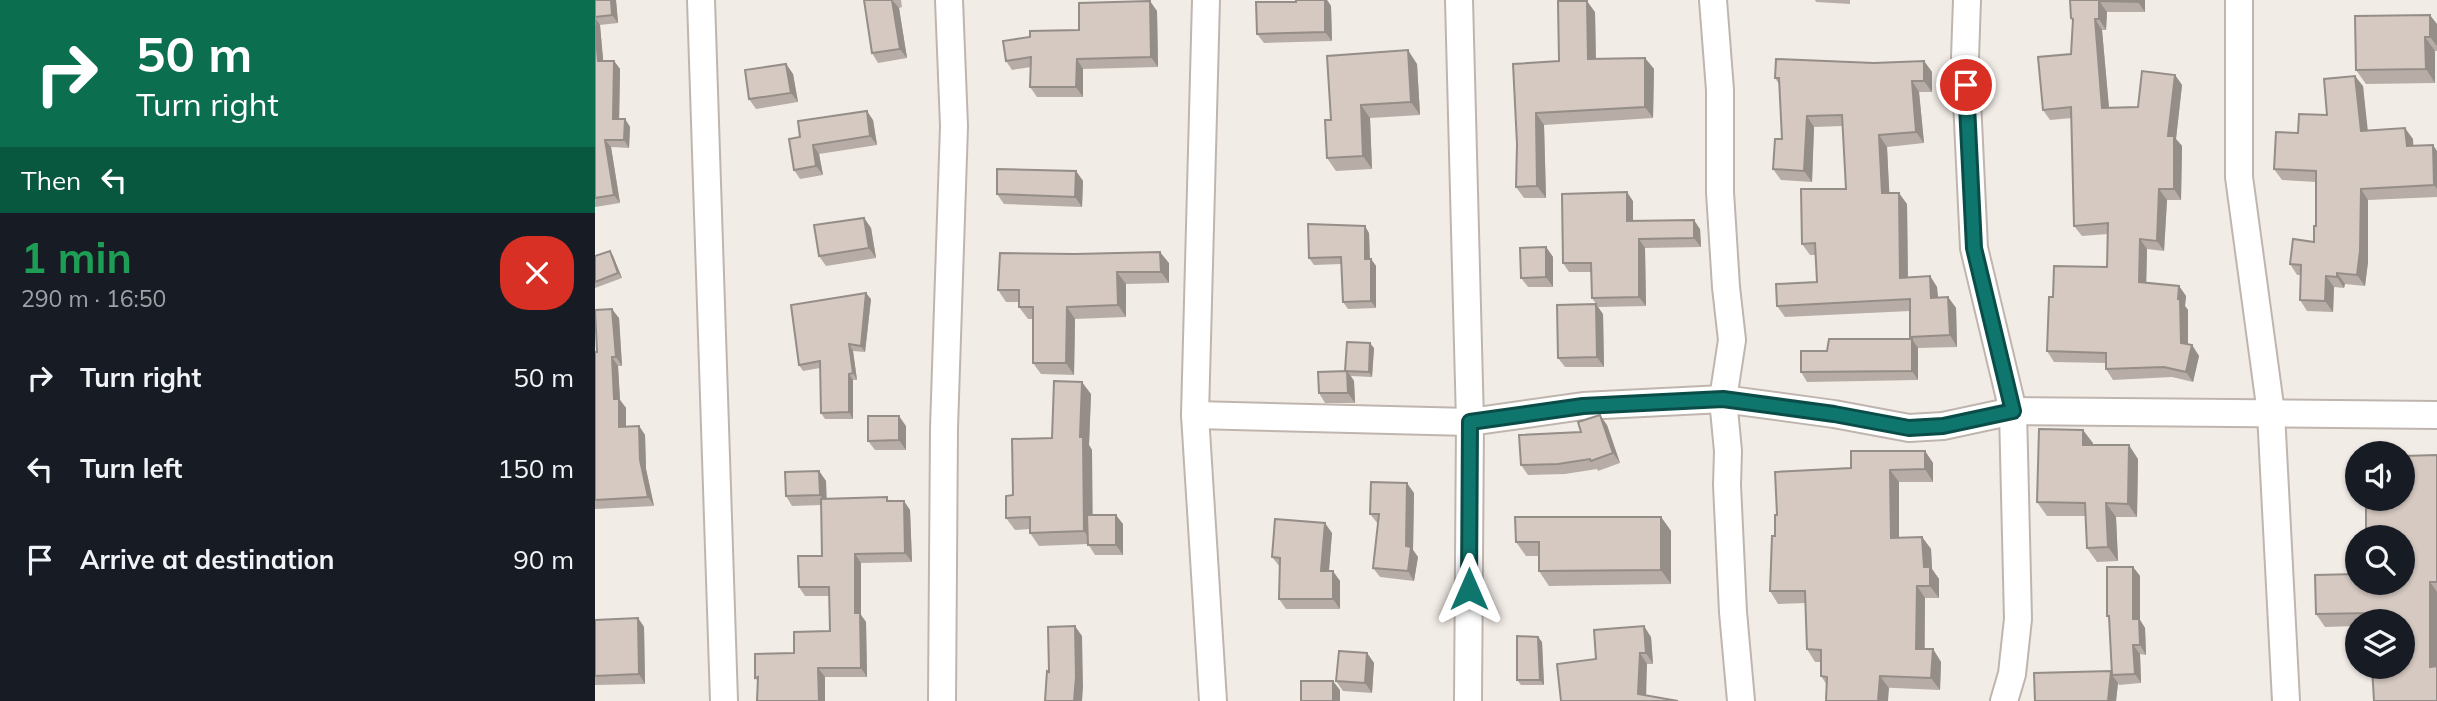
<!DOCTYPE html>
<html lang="en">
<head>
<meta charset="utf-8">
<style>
	:root { --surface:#171b24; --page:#20242c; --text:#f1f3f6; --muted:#9ea1a6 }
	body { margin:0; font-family:Mulish,sans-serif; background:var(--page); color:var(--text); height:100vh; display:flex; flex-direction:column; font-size:26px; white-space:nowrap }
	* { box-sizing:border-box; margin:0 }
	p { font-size:23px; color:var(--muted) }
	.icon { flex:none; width:38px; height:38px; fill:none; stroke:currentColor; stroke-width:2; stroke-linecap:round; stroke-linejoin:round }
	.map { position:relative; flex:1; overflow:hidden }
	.details { display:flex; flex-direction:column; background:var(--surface); width:595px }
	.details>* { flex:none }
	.top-card { background:#0b6e4f; color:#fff; overflow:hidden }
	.tools { position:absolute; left:1750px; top:441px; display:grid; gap:14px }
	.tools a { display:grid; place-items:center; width:70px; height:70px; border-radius:50%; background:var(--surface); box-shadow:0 2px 5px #0004; font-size:35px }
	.pin { position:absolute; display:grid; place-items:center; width:60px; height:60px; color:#fff; margin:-30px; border:4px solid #fff; border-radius:50%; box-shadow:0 2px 7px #0007 }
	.me { position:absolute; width:77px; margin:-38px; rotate:0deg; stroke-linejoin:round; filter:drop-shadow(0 0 5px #0008) }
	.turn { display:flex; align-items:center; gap:24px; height:147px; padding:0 21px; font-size:32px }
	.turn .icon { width:91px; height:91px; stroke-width:2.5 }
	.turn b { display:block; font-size:49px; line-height:60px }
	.then { display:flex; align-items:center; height:66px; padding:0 21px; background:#0003; gap:14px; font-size:26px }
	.round { display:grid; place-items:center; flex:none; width:74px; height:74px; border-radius:28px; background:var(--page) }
	.overview { display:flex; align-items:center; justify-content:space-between; height:119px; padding:0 21px }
	h1 { font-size:42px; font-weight:700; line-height:52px; color:#1e9e55 }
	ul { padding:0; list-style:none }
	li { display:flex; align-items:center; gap:21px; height:91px; padding:0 21px }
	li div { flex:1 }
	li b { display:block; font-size:26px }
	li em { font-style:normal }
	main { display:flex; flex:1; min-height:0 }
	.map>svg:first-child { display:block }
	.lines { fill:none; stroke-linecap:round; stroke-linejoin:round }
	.street-casing { stroke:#bfb5ae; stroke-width:30 }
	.street { stroke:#fff; stroke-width:26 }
	.wall { fill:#b7ada6 }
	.shaded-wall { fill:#958d87 }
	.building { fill:#d5c9c1; stroke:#958d87; stroke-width:2 }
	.route-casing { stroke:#0a4d48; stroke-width:18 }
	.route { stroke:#0f766e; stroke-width:12 }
</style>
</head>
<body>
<main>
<section class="details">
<div class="top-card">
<div class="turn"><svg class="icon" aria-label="right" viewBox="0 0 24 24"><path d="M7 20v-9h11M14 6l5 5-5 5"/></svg><div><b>50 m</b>Turn right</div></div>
<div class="then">Then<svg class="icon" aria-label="left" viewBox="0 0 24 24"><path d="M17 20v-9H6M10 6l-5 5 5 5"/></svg></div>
</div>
<div class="overview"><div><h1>1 min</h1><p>290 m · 16:50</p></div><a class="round" style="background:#d93025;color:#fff"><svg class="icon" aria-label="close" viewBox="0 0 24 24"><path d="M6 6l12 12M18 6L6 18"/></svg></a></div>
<ul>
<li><svg class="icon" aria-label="right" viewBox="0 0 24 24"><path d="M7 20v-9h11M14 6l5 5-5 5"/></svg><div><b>Turn right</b></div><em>50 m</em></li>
<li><svg class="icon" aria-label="left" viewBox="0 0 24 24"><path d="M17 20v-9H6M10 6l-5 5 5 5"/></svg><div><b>Turn left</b></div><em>150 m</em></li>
<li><svg class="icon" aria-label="arrive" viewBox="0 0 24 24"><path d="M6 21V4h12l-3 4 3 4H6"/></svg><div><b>Arrive at destination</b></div><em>90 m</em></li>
</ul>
</section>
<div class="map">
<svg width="1842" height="701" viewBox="0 0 1842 701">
	<rect width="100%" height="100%" fill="#f2ece7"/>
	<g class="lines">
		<defs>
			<g id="street">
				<polyline points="106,0 129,701"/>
				<polyline points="611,0 600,415 618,701"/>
				<polyline points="864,0 875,422 873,701"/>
				<polyline points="1118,0 1125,90 1125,192 1131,287 1137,340 1128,399 1133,451 1132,485 1138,612 1146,701"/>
				<polyline points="1372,0 1370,58 1379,248 1418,411 1423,619 1417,674 1409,701"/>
				<polyline points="1644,0 1644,177 1676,413 1691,701"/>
				<polyline points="600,415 875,422 988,406 1128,399 1239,414 1314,428 1348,426 1418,411 1842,415"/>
				<polyline points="347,701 349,428 359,126 354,0"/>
			</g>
		</defs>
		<use href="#street" class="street-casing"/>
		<use href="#street" class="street"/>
	</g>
	<g class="wall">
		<polygon points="0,0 21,0 23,23 5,25 8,61 19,61 25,69 24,119 30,119 35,127 34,148 16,147 25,203 0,207"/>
		<polygon points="269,0 306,0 307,7 304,8 312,58 283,63 277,53"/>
		<polygon points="701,0 732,0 736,6 737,41 669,43 662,34 701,2"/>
		<polygon points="1220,0 1255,0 1255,4 1221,2"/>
		<polygon points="1475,0 1550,0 1550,12 1512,12 1511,30 1507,30 1514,108 1543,107 1580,75 1587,85 1581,139 1587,146 1586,200 1572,200 1569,251 1552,249 1551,283 1584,286 1591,296 1590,306 1593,310 1593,344 1597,345 1604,356 1598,382 1577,377 1518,380 1511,369 1511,363 1459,362 1452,351 1458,297 1512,267 1513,234 1487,236 1479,226 1477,118 1455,120 1448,110 1476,54 1478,21 1476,18"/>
		<polygon points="562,11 563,67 488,69 488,97 442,97 435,87 436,67 417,70 411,61 484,30"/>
		<polygon points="1000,12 1001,59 1050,58 1059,69 1058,118 949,125 951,198 929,198 921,187 922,144"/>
		<polygon points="1842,24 1842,51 1840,51 1840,83 1771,84 1761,70"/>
		<polygon points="1329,61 1337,72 1337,92 1324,92 1329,143 1292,147 1294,193 1312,204 1313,277 1335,276 1342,287 1343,298 1353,297 1361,308 1362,347 1323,348 1323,380 1212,382 1206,372 1232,351 1316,339 1315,337 1315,311 1190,317 1182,306 1222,282 1221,255 1215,255 1207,244 1251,189 1248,126 1219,127 1217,182 1186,180 1178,169 1187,139 1184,84 1180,78 1279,63"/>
		<polygon points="191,64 198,74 203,102 161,109 154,99"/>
		<polygon points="822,64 825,115 775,118 777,169 741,171 732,158 736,120"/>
		<polygon points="1768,86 1772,130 1818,139 1818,146 1842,151 1842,197 1773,200 1773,262 1770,286 1750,284 1749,288 1739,287 1738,312 1712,311 1705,300 1706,275 1702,275 1695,264 1719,242 1721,226 1721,182 1687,180 1679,169 1703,133 1732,115"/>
		<polygon points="278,120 282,145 224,154 228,175 205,179 199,170 205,137"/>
		<polygon points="481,171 488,181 487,207 409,204 402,194"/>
		<polygon points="1038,201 1038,221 1105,229 1106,247 1050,248 1051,306 1003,307 997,298 996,272 974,272 968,263"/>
		<polygon points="269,218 276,228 281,258 231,266 224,256"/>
		<polygon points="774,233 775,259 776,259 781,266 781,308 753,309 748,302 746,264 719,265 714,258"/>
		<polygon points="951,247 958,257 958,287 933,287 926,278"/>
		<polygon points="15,251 18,256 27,278 0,288 0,256"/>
		<polygon points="574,263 574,283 531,284 531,317 480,319 479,375 446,374 438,363 438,319 433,319 424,307 424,302 411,302 403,290"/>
		<polygon points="276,299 270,352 258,351 262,380 258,380 258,419 230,419 226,413 225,368 208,371 204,365"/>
		<polygon points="1008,314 1009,367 970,367 963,358"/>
		<polygon points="24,318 27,366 23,366 25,400 31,408 31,427 44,426 50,435 51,469 59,506 0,509 0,352 2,352"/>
		<polygon points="779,348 777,377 756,376 759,381 760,403 730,403 724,393"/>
		<polygon points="496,394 494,445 497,450 497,515 528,524 528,555 500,555 493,544 444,546 435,533 435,529 420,530 411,518 418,495 457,438"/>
		<polygon points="1012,425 1025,463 1003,471 1002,469 970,474 933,475 926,465 986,432"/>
		<polygon points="311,426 311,450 280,450 273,441"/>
		<polygon points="1498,443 1498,445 1543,459 1542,517 1521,517 1523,561 1502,562 1492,548 1490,516 1452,516 1442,502"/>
		<polygon points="1330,451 1338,463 1338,482 1304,482 1304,538 1327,537 1336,549 1337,569 1344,579 1344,598 1330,598 1330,649 1338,649 1346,662 1345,690 1232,685 1226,676 1226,662 1220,662 1212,649 1211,603 1183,604 1175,591 1182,515"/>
		<polygon points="1842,455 1842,701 1808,621 1762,621 1762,626 1730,627 1721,614 1808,583 1773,502"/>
		<polygon points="224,471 231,481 231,499 292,497 294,501 315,510 317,562 266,563 266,615 271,622 272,677 230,677 163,681 160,678 235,631 234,596 210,596 204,587 227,556 226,505 197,506 191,496"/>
		<polygon points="819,493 818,550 823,557 819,581 785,577 778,568 783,524 775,514"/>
		<polygon points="1066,517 1076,531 1076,584 954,586 944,571 944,556 931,556 921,542"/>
		<polygon points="737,533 734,571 745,581 745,609 691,609 684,599 685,567 677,557"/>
		<polygon points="1538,567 1545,576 1545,620 1550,628 1551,655 1545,654 1546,683 1524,685 1523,683 1521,701 1517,673 1514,619 1512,616"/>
		<polygon points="43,618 49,627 50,684 0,685 0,620"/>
		<polygon points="943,637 947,642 949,685 926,685 922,680"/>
		<polygon points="1056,637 1058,664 1052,664 966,701 1001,659"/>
		<polygon points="772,653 779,663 777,693 748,691 741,681"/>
	</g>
	<g class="shaded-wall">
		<polygon points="16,0 21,0 23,23 17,15"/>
		<polygon points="297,0 304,8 312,58 305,49"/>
		<polygon points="730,0 732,0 736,6 737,41 730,32"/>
		<polygon points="1543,0 1550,0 1550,12 1543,2"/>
		<polygon points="555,1 562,11 563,67 556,57"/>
		<polygon points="992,1 1000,12 1001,71 993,59"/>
		<polygon points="1504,1 1512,12 1511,30 1504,19"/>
		<polygon points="1835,15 1842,24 1842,46 1835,37"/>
		<polygon points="0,18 5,25 9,69 3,61"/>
		<polygon points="1500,19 1507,30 1515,119 1507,108"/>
		<polygon points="1830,37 1840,51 1840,83 1831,69"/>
		<polygon points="813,50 822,64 825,115 816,102"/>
		<polygon points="1050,58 1059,69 1058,118 1050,107"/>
		<polygon points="482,59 488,69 488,97 481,87"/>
		<polygon points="19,61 25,69 24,127 18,119"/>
		<polygon points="1329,61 1337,72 1337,92 1329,81"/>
		<polygon points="191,64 198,74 203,102 196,93"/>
		<polygon points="1580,75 1587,85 1581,139 1587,146 1586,200 1579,189 1573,136"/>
		<polygon points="1760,76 1768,86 1774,141 1766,131"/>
		<polygon points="1317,81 1324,92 1329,143 1321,132"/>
		<polygon points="766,105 775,118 777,169 768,156"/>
		<polygon points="272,111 278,120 282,145 275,136"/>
		<polygon points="941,113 949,125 951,198 942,186"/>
		<polygon points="1212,116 1219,127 1217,182 1209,171"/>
		<polygon points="30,119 35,127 34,148 29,140"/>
		<polygon points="1810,128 1818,139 1819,157 1812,146"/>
		<polygon points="1284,135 1292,147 1295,205 1287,193"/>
		<polygon points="10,140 16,147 25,203 19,195"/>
		<polygon points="218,145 224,154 228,175 221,166"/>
		<polygon points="1838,145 1842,151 1842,189 1839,185"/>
		<polygon points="481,171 488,181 487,207 480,197"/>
		<polygon points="1564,189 1572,200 1569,251 1562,241"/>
		<polygon points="1766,189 1773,200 1773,262 1770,286 1762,275"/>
		<polygon points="1032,192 1038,201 1038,229 1032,221"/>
		<polygon points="1304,193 1312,204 1313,289 1305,278"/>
		<polygon points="269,218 276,228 281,258 274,248"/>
		<polygon points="1099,220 1105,229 1106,247 1099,238"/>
		<polygon points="770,226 774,233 775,266 770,259"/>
		<polygon points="1044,239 1050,248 1051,306 1044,297"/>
		<polygon points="1545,239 1552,249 1551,293 1544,282"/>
		<polygon points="951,247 958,257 958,287 951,277"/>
		<polygon points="15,251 18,256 27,278 23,273"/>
		<polygon points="565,252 574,263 574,283 566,272"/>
		<polygon points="776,259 781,266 781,308 776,301"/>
		<polygon points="522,272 531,284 531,317 523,305"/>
		<polygon points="1742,273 1750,284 1749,288 1742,277"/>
		<polygon points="1335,276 1342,287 1344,309 1336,298"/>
		<polygon points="1731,276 1739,287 1738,312 1730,301"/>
		<polygon points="1584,286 1591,296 1590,306 1593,310 1593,353 1586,343 1583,299"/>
		<polygon points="271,293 276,299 270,352 266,346"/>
		<polygon points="1353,297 1361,308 1362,347 1355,335"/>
		<polygon points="1001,304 1008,314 1009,367 1002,357"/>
		<polygon points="472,307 480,319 479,375 471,363"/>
		<polygon points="17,309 24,318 27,366 21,357"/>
		<polygon points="1317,339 1323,348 1323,380 1317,371"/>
		<polygon points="775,343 779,348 777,377 774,372"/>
		<polygon points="254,344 258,351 262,380 258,373"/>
		<polygon points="1597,345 1604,356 1598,382 1591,372"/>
		<polygon points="17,357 23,366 25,400 31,408 31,436 24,427 19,399"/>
		<polygon points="752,371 759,381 760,403 753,393"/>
		<polygon points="254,374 258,380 258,419 254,412"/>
		<polygon points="487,382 496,394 494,445 497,450 498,543 489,531 485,437"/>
		<polygon points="1005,415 1012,425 1025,463 1018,453"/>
		<polygon points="304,416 311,426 311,450 304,440"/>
		<polygon points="44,426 50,435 51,469 59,506 53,497 45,460"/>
		<polygon points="1488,430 1498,443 1498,458 1488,445"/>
		<polygon points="1795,444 1802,453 1795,453"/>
		<polygon points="1534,445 1543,459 1542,517 1533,504"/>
		<polygon points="1330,451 1338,463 1338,482 1330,469"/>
		<polygon points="1295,470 1304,482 1304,551 1296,538"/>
		<polygon points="224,471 231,481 232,505 225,495"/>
		<polygon points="812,483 819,493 818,550 823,557 819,581 813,571 811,546"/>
		<polygon points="309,501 315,510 317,562 310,553"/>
		<polygon points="1511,503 1521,517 1523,561 1513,547"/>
		<polygon points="521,515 528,524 528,555 521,545"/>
		<polygon points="1066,517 1076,531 1076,584 1066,570"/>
		<polygon points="730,523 737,533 733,581 726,571"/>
		<polygon points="1327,537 1336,549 1337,569 1344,579 1344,598 1335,586 1329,567"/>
		<polygon points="260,554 266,563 266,615 271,622 272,677 266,668 260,613"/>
		<polygon points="1538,567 1545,576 1545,620 1550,628 1551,655 1545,645 1538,619"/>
		<polygon points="738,571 745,581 745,609 738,599"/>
		<polygon points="1835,582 1842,592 1842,677 1835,667"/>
		<polygon points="1322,586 1330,598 1329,661 1321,649"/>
		<polygon points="43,618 49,627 50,684 44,674"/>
		<polygon points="480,626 487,636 488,687 487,701 479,701"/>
		<polygon points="1049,626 1056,637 1058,664 1051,653"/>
		<polygon points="943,637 947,642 949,685 945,680"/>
		<polygon points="1538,645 1545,654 1546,683 1540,674"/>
		<polygon points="1338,649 1346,662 1345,690 1336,678"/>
		<polygon points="772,653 779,663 777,693 770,683"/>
		<polygon points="1045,653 1052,664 1051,701 1043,694"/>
		<polygon points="223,668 230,677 230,701 224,701"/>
		<polygon points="1516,671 1519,675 1517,675 1523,683 1521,701 1513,701"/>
		<polygon points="1285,676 1294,688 1293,701 1283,701"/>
		<polygon points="738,681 745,690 745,701 738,701"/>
	</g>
	<g class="building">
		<polygon points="0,0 16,0 17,15 0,17"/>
		<polygon points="269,0 297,0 305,49 277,53"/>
		<polygon points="701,0 730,0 730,32 662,34 661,2 701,2"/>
		<polygon points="1475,0 1543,0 1543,2 1504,1 1504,19 1500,19 1507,108 1543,107 1547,71 1580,75 1573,136 1579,136 1579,189 1564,189 1562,241 1545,239 1544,282 1584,286 1583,299 1585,299 1586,343 1597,345 1591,372 1569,367 1511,369 1511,353 1452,351 1454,297 1458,297 1459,266 1512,267 1513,223 1479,226 1476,107 1448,110 1443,57 1476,54 1478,19 1476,18"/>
		<polygon points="555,1 556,57 482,59 481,87 435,87 436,57 411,61 408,41 435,37 435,31 484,30 484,3"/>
		<polygon points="963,1 992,1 993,59 1050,58 1050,107 941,113 942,186 921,187 922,144 918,64 964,61"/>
		<polygon points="1835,15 1835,37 1830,37 1831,69 1761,70 1760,16"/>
		<polygon points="0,25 3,61 19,61 18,119 30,119 29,140 10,140 19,195 0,198"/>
		<polygon points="813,50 816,102 766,105 768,156 732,158 730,120 736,120 732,56"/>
		<polygon points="1181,59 1279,63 1329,61 1329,81 1317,81 1321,132 1284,135 1287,193 1304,193 1305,278 1335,276 1336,298 1353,297 1355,335 1315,337 1315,299 1182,306 1181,284 1222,282 1220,243 1207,244 1206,189 1251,189 1247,115 1212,116 1209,171 1178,169 1180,139 1187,139 1184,78 1180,78"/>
		<polygon points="191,64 196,93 154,99 150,70"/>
		<polygon points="1760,76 1766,131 1810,128 1812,146 1838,145 1839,185 1766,189 1765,251 1762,275 1742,273 1742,277 1731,276 1730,301 1705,300 1706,265 1695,264 1698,239 1719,242 1719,226 1721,226 1721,171 1679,169 1681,132 1703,133 1704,114 1732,115 1729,79"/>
		<polygon points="272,111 275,136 218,145 221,166 199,170 194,139 205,137 203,121"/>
		<polygon points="402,169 481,171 480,197 402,194"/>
		<polygon points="1032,192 1032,221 1099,220 1099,238 1044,239 1044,297 997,298 996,263 968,263 967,194"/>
		<polygon points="269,218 274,248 224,256 219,225"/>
		<polygon points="713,224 770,226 770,259 776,259 776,301 748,302 746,257 714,258"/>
		<polygon points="951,247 951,277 926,278 925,248"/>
		<polygon points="15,251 23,273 0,282 0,256"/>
		<polygon points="565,252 566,272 522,272 523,305 472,307 471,363 438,363 438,307 424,307 424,290 403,290 405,253 480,254"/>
		<polygon points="271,293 266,346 254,344 258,373 254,374 254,412 226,413 225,361 204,365 196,305"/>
		<polygon points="1001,304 1002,357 963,358 962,305"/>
		<polygon points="17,309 21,357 17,357 19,399 24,399 24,427 44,426 45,460 53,497 0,500 0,352 2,352 0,310"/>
		<polygon points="1234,339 1317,339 1317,371 1206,372 1206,351 1232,351"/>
		<polygon points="752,342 775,343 774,372 750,371"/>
		<polygon points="752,371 753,393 724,393 723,372"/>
		<polygon points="459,381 487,382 485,437 488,437 489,531 435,533 435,517 411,518 411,496 418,495 417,439 457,438"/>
		<polygon points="1005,415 1018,453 996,461 995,459 963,464 926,465 924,435 986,432 983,422"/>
		<polygon points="273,416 304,416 304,440 273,441"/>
		<polygon points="1444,429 1488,430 1488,445 1534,445 1533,504 1511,503 1513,547 1492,548 1490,503 1442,502"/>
		<polygon points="1795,444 1795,453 1772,453 1772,445"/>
		<polygon points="1256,451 1330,451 1330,469 1295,470 1296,538 1327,537 1329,567 1335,567 1335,586 1322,586 1321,649 1338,649 1336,678 1285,676 1283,701 1231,701 1232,677 1226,676 1226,650 1212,649 1210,591 1175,591 1177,536 1180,536 1180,515 1182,515 1180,472 1256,468"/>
		<polygon points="1842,455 1842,582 1835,582 1835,667 1842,666 1842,701 1779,701 1777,667 1808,667 1808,621 1779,621 1779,613 1721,614 1720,575 1762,574 1762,583 1808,583 1808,537 1771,537 1771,502 1773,502 1773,499 1808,499 1808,456"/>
		<polygon points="224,471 225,495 191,496 190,472"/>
		<polygon points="776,482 812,483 811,546 816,547 813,571 778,568 784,514 775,514"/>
		<polygon points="292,497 292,501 309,501 310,553 260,554 260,613 265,613 266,668 223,668 224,701 162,701 163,677 160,678 160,654 199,653 199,632 235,631 234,587 204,587 203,556 227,556 226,499"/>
		<polygon points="492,515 521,515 521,545 493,545"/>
		<polygon points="920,517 1066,517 1066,570 944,571 944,542 921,542"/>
		<polygon points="680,519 730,523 726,571 738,571 738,599 684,599 685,558 677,557"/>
		<polygon points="1512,567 1538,567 1538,619 1544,619 1545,645 1538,645 1540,674 1517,675 1514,616 1512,616"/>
		<polygon points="43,618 44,674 0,676 0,620"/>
		<polygon points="480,626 481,677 479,701 450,701 452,671 454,672 453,627"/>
		<polygon points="1049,626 1051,653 1045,653 1043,694 1083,701 966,701 962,664 1001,659 999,630"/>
		<polygon points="922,636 943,637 945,680 922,680"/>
		<polygon points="744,651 772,653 770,683 741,681"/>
		<polygon points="1516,671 1513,701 1440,701 1439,673"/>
		<rect x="706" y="681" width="32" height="20"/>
	</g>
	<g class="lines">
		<defs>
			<polyline id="route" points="874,589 875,422 988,406 1128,399 1239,414 1314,428 1348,426 1418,411 1379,248 1371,85"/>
		</defs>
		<use href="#route" class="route-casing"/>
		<use href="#route" class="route"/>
	</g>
</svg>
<div class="tools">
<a><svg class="icon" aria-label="sound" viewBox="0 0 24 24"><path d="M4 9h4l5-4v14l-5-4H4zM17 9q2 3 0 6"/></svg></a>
<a><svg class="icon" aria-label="search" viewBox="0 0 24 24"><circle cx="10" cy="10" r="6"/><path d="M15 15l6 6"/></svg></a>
<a><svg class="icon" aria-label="layers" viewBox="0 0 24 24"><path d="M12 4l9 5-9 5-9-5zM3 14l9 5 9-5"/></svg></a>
</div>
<div class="pin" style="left:1371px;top:85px;background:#d93025"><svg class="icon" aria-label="arrive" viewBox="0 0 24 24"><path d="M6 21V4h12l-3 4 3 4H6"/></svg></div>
<svg class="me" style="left:874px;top:589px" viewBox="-20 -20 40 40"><path d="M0-17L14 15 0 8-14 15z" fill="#0f766e" stroke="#fff" stroke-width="4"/></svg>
</div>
</main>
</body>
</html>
